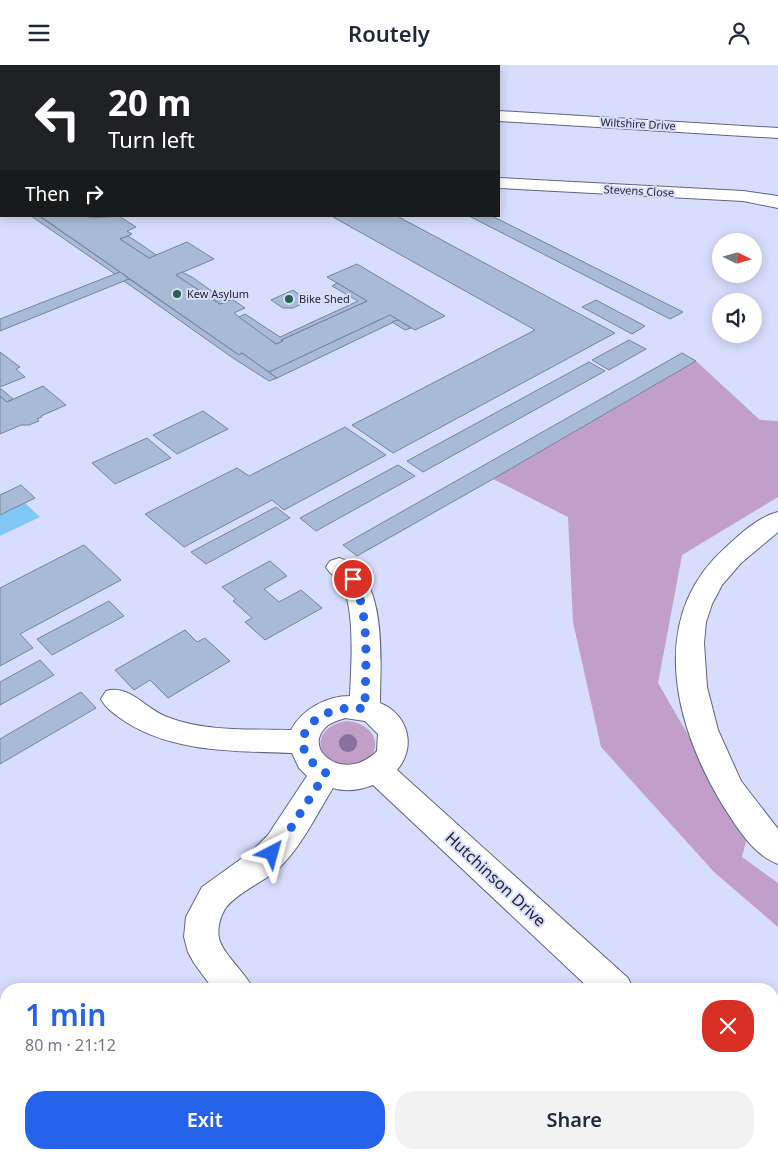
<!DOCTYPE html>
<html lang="en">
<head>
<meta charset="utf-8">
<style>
	:root { --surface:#fff; --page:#f2f2f3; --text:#1f2937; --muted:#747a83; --accent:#2563eb }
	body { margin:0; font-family:"Noto Sans",sans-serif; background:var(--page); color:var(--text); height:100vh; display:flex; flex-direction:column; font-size:19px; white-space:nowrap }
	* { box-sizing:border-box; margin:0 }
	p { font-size:16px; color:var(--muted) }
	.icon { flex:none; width:28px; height:28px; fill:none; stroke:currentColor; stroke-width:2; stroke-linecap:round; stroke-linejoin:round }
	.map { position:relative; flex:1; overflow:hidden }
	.details { position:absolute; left:0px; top:918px; width:779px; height:176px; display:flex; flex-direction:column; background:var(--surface); border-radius:20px 20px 0 0; box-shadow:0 2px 12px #0003 }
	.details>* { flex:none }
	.top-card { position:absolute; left:0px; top:0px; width:500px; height:152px; box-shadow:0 2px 12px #0003; background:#202124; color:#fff; overflow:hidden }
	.needle { width:32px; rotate:95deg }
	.tools { position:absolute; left:712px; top:168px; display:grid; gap:10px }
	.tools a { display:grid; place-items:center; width:50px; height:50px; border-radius:50%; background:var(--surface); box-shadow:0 2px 12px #0003; font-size:25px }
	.pin { position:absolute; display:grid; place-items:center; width:42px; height:42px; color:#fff; margin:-21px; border:2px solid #fff; border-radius:50%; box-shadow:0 1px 5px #0007 }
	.me { position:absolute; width:55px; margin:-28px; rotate:39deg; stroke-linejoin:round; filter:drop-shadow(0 0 4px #0008) }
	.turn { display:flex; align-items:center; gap:18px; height:105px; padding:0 25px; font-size:22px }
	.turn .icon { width:65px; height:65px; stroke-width:2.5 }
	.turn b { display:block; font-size:35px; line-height:42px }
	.then { display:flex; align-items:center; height:48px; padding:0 25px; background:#0003; gap:10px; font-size:19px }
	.round { display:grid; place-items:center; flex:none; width:52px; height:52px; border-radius:20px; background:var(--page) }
	.head { display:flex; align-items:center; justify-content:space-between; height:85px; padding:0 25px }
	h1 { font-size:30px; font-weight:600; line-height:38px; color:var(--accent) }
	.cta { display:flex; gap:10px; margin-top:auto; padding:10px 25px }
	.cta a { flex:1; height:58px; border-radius:20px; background:var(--accent); color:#fff; font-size:20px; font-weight:600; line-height:58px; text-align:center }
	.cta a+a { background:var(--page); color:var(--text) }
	header { display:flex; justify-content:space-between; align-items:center; height:65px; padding:0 25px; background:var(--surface); font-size:22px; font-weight:600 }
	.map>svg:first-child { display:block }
	.green { fill:#c19fc9 }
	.water { fill:#80c8f3 }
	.building { fill:#a8bbd6; stroke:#73849e }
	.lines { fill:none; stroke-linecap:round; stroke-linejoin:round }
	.minor-casing { stroke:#606580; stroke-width:2 }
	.minor { fill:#fff; fill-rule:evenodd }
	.tree { fill:#8b6ea2 }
	.route { stroke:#2563eb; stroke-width:9; stroke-dasharray:0 16.2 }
	.poi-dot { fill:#226352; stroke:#d8ddfd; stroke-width:2 }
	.labels { text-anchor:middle; stroke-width:4; stroke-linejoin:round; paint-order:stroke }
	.far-street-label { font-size:11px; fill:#242631; stroke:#d8ddfd }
	.far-poi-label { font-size:11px; fill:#242631; stroke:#d8ddfd; text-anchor:start }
	.near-street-label { font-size:16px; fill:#242631; stroke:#d8ddfd }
</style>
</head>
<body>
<header><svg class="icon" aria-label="menu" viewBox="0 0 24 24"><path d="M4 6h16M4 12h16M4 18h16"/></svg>Routely<svg class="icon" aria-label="person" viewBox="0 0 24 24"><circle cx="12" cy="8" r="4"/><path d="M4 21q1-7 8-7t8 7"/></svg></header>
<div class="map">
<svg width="778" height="1093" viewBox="0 0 778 1093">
	<rect width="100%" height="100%" fill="#d8ddfd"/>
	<g class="green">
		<polygon points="696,296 760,355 778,356 778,432 682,490 658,618 747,772 742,792 778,818 778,862 714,807 601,682 573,557 568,452 493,414"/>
		<path d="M347,656c34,3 39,39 5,44 -37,4 -45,-38 -5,-44z"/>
	</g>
	<polygon class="water" points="25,438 40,452 0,471 0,450"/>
	<g class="building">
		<polygon points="31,151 39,151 120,207 115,209"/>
		<polygon points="40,151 87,151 90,153 119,151 136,162 127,166 132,169 120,174 149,193 187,177 214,194 176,210 220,239 232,234 245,243 234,248 276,279 283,276 281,275 367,236 327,212 357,199 445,251 415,265 390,250 269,307 242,288 239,290"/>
		<polygon points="335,151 397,151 615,268 393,388 352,360 535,265 333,152"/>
		<polygon points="469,151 492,151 683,247 670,254"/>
		<polygon points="128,171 142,180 156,190 149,193 120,174"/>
		<polygon points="120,207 129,214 0,266 0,254"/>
		<polygon points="182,207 192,212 227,237 220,239 176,210"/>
		<polygon points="129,214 239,290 242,288 277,313 269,316 233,293 124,216"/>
		<polygon points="337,218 367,236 281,275 283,276 276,279 239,252 245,249 280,272 358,236 332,221"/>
		<polygon points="293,225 304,233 304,238 293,243 283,243 271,235"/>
		<polygon points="596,235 645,261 632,269 582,242"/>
		<polygon points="390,250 398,255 277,313 269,307"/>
		<polygon points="398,255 411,263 405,265 392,257"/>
		<polygon points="629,275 646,284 609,305 592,295"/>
		<polygon points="0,287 20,302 16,304 25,312 0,322"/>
		<polygon points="682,288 696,296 493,414 357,491 343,480"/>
		<polygon points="589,297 605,306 423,407 407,396"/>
		<polygon points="43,321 66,340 41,351 42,352 37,354 39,356 29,360 21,360 0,369 0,331 7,337"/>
		<polygon points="0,323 13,334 7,337 0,331"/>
		<polygon points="203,346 228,364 177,389 153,370"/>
		<polygon points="345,362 386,390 284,445 272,435 184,482 145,449 237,403 249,411"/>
		<polygon points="147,373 171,393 115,419 92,398"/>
		<polygon points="398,400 415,411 316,466 300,453"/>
		<polygon points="21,420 35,433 0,450 0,430"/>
		<polygon points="276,442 290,453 206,499 191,487"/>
		<polygon points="84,480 121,515 20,569 33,583 0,601 0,523"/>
		<polygon points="270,496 287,511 264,524 279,537 301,525 322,543 265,575 245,557 252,553 233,536 236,534 222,522"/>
		<polygon points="109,536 124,551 52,590 37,574"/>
		<polygon points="185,565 197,577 205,573 230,596 168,633 150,615 134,625 115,605"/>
		<polygon points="40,595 54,610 0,640 0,617"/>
		<polygon points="81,627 96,643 0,699 0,674"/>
	</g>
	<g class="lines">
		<defs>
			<g id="minor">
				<polygon points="226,0 244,0 245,1 227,1"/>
				<polygon points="499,46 778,63 778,73 499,56"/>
				<polygon points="499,113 743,126 778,131 778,143 743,136 499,123"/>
				<path d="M778,447v20l-37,31 -19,22 -10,19 -6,18 -2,21 3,44 11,43 23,51 37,48v35c-25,-9 -42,-38 -56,-60 -48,-80 -75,-186 3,-256 15,-14 33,-31 53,-36z"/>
				<path d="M339,493c50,14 41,104 41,145 28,11 37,44 17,67l231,208 5,11h-43l-217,-204c-13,5 -27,7 -40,3 -17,27 -32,60 -56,82 -14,12 -42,24 -52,39 -5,8 -8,20 -6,29 2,14 27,35 34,51h-40l-19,-26 -6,-11 -4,-15 2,-20 16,-30 50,-36 16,-16 39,-59 -8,-8 -7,-15c-58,-2 -123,0 -172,-35 -8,-6 -14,-10 -19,-19l5,-8c24,-7 39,18 61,26 38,15 84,12 124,13 11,-21 36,-34 59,-34 1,-27 6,-89 -9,-112 -4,-6 -11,-10 -15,-17l4,-6zM345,653l20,3 13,13 -1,17c-32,33 -77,-1 -50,-25 5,-4 13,-6 18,-8z"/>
				<polygon points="772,1050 778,1052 778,1093 763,1088 772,1088"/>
				<polygon points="360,1088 402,1088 404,1093 362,1093"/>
			</g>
		</defs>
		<use href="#minor" class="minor-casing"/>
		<use href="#minor" class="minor"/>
	</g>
	<circle class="tree" cx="348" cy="678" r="9"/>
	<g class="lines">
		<path class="route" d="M272,788l8,-8 46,-72c-52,-32 -6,-72 39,-64 0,-42 6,-91 -12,-130"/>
	</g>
	<g class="poi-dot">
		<circle cx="177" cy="229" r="5"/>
		<circle cx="289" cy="234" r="5"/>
	</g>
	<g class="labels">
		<g class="far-street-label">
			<text transform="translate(638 59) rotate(3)" y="4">Wiltshire Drive</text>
			<text transform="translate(639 126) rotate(3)" y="4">Stevens Close</text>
		</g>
		<g class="far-poi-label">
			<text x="187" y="233">Kew Asylum</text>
			<text x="299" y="238">Bike Shed</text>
		</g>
		<g class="near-street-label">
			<text transform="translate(496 814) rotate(43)" y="6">Hutchinson Drive</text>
		</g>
	</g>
</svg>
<div class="tools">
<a><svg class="needle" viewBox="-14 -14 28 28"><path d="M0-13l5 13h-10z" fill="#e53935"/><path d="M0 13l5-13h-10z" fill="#747a83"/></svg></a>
<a><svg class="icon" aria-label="sound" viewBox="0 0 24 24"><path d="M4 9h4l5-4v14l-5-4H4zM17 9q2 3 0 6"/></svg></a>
</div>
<div class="pin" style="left:353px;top:514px;background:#d93025"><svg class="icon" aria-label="arrive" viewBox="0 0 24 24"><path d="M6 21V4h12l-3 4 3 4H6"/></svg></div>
<svg class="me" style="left:272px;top:788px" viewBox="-20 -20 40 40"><path d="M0-17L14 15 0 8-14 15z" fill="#2563eb" stroke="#fff" stroke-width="4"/></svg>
<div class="top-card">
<div class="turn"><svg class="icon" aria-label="left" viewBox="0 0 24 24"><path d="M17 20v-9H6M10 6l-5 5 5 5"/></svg><div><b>20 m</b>Turn left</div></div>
<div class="then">Then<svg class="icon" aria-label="right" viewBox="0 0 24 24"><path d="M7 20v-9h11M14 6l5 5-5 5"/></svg></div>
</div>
<section class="details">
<div class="head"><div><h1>1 min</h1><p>80 m · 21:12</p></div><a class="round" style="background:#d93025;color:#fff"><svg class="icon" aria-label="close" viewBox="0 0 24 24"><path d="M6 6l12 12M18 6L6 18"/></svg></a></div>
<div class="cta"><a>Exit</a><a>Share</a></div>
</section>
</div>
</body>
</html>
